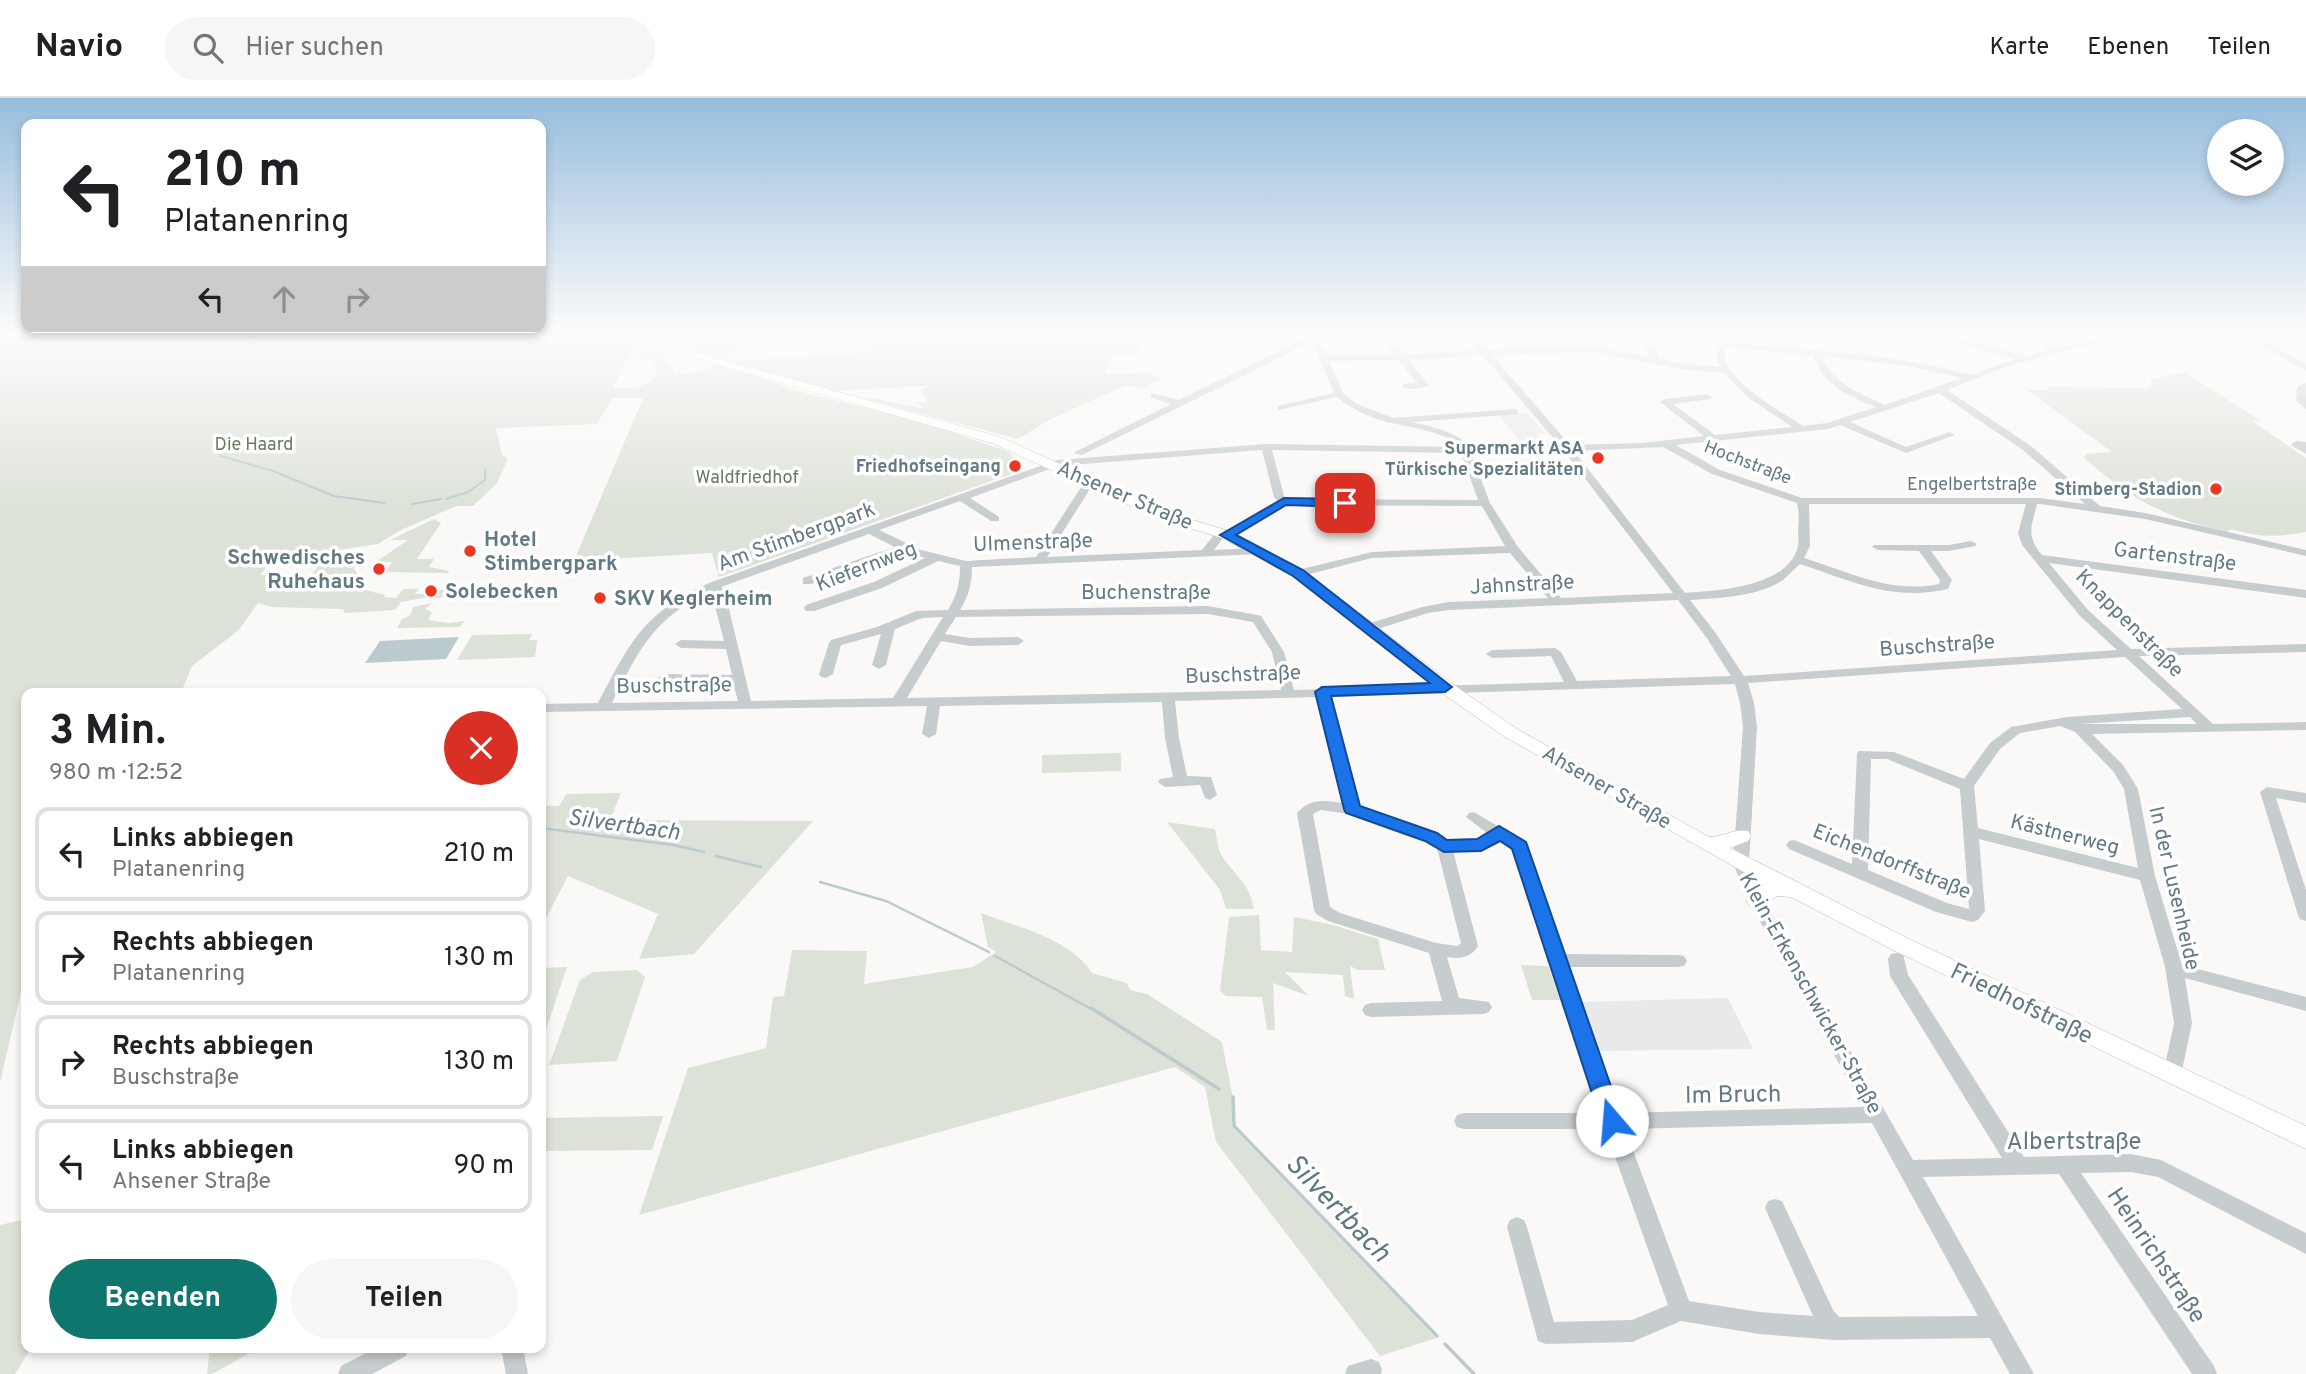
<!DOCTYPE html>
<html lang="de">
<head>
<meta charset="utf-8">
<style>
	:root { --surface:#fff; --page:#f6f6f6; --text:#202124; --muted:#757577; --line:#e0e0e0; --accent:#0f766e }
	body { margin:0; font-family:Overpass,sans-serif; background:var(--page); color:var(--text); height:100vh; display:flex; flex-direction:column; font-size:26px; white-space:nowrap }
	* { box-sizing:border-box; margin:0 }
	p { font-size:23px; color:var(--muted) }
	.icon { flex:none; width:38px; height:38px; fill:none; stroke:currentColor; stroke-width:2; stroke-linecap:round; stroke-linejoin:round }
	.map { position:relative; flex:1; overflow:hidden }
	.sheet { position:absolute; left:21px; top:590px; width:525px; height:665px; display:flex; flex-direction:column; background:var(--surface); border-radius:14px; box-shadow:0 4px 10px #0003 }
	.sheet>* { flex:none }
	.banner { position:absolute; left:21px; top:21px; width:525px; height:214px; border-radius:14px; box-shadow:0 4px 10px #0003; background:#fff; color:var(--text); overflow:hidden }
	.tools { position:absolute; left:2207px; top:21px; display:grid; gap:14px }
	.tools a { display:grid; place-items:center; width:77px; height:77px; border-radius:50%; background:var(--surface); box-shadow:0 4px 10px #0003; font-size:35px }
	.pin { position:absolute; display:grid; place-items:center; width:60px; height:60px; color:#fff; margin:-30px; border-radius:14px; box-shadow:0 4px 10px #0006 }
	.me { position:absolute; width:77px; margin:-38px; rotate:342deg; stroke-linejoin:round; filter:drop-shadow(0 0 5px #0008) }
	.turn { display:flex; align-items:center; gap:24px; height:147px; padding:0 28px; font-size:32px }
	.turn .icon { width:91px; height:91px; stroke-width:2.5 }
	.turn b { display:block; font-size:49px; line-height:60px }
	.lanes { display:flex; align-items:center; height:66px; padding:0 28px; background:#0003; justify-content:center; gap:35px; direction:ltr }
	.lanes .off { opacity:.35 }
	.round { display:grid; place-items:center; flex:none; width:74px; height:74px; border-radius:37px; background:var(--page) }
	.overview { display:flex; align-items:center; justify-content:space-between; height:119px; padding:0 28px }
	h1 { font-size:42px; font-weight:700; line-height:52px }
	.primary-button { display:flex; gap:14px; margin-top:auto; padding:14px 28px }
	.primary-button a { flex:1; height:80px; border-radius:42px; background:var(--accent); color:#fff; font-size:28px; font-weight:700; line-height:80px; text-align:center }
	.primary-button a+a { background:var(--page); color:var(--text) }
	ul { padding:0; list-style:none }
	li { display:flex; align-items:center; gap:21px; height:94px; margin:0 14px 10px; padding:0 14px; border:4px solid var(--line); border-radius:14px }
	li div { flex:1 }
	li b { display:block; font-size:26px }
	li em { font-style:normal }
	header { display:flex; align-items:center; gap:42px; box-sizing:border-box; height:98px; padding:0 35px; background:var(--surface); border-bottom:2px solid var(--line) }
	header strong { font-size:33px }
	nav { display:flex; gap:38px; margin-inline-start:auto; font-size:24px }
	.search { width:490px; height:63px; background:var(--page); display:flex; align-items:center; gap:18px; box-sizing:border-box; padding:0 24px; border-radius:38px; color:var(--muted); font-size:26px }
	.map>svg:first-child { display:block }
	.built { fill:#e8e9e8 }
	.green { fill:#dce2d8 }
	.water { fill:#bbcbcd }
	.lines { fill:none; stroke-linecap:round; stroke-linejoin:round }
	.stream-far2 { stroke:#bbcbcd; stroke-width:2 }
	.stream-far1 { stroke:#bbcbcd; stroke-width:2.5 }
	.stream { stroke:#bbcbcd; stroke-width:3.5 }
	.major-casing { stroke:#b8bec1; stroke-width:1 }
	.minor { fill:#c7cccf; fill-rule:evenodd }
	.major { fill:#fff; fill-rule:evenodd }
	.route { fill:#1a73e8; stroke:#114b97; stroke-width:2 }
	.poi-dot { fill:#ee3623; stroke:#fff; stroke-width:2.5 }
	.labels { text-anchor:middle; stroke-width:7; stroke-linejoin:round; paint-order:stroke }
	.far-park-label { font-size:18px; fill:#6a7b62; stroke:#fff }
	.far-poi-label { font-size:18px; font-weight:bold; fill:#637a84; stroke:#fff; text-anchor:end }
	.far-street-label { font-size:18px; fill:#637a84; stroke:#fff }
	.street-label { font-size:21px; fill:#637a84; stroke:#fff }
	.poi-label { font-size:21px; font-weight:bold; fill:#637a84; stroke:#fff; text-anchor:start }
	.water-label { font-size:23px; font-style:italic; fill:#5e797e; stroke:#fff }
	.near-street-label { font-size:24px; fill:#637a84; stroke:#fff }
	.near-water-label { font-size:28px; font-style:italic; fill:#5e797e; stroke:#fff }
</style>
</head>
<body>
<header>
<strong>Navio</strong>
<div class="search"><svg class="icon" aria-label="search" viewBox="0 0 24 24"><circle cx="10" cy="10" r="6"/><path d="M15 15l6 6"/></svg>Hier suchen</div>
<nav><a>Karte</a><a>Ebenen</a><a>Teilen</a></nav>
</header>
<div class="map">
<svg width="2306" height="1276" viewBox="0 0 2306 1276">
	<rect width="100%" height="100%" fill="#faf9f7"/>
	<g class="built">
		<polygon points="1527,315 1545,335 1536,337 1541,343 1552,344 1523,347 1498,316"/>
		<polygon points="1728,900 1753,951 1597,953 1579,904"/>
	</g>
	<g class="green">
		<path d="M0,236h662l-35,23 -14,31h22l17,-7 6,-14 -4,-1 1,-5 -20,-3 16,-8 13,4 11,21 28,-4 12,-7c13,4 67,19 74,25l127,31 50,17 43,15 8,10 -8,2 5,9 -295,104 -7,-24 -138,8 69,-163h-31l-15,26 -101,4 6,27 6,3 -11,25 -24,23h-17l-55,24 -23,14 -40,6 -44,14 -26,1 -8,10h51l8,-10 34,1 6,12 -12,6 -4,6 17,-2 3,-3 -3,-1 1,-4 5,3 -1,7 20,5 -1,2 12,1 7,-9h15l-3,5h16l18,-7 -8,11h-19l-21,4 -6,8 -50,3 -2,-4 -72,-2 -13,-4 -19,27 -47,36 -11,27h-155v277l-26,113z"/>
		<polygon points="668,236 755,236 758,248 737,250 736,254 716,261 670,243"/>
		<polygon points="784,236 1204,236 1205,240 1139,246 1140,256 1111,256 1105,277 1146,274 1163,280 1139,291 1126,287 1049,322 1018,341 870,302 874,300 924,311 918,305 927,304 921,292 928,288 831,293 730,263 869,254 870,252 864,252 856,238 789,246"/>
		<path d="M2185,274l76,49h-9l54,37v74c-30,5 -45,6 -75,-3l-4,3c-61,-14 -97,-33 -144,-75l4,-3 25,-2 -85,-62h21l1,-3 96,1 6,-1v-8z"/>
		<polygon points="434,421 441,425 417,461 434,461 429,469 449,473 448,475 386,474 392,464 376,464 408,442 390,442"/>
		<polygon points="432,505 425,511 432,514 428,522 449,525 465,523 459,529 397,530 402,521 411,517 413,509"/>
		<polygon points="532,536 529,542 537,542 535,559 457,562 472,537"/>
		<polygon points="1121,655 1121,673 1042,675 1042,657"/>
		<polygon points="621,695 610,722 813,723 694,856 639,861 658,816 568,778 541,830 541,708 559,708 566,696"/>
		<path d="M1167,724l48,7c2,8 2,20 7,27 14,21 27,26 32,53h-28l-6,-19z"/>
		<path d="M981,815c37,14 89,26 111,60l35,10 3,7 17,4 75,48 11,57 -1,28 204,211 -56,18 -164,-214 -11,-55 -30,-20 -536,148 49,-147 78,-20 7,-51 11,-1 8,-46 75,1 -3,33 109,-17 23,-15 -8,-5z"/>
		<polygon points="1259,817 1261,852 1292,854 1294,819 1333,827 1378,841 1385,872 1358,872 1350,868 1354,901 1345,898 1343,877 1285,874 1309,898 1273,885 1275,932 1267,932 1262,899 1226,898 1220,893 1229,819"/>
		<polygon points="1521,867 1548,868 1560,902 1532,902"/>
		<polygon points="567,869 541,947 541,870"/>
		<polygon points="637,872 645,879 617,963 549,967 580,882 593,874"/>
		<polygon points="663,1018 652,1052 541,1053 541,1020"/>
		<polygon points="26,1121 26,1250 31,1250 15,1276 0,1276 0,1127"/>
		<polygon points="210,1250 259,1250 212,1276 207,1276"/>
	</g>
	<polygon class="water" points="459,539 446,561 365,565 380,543"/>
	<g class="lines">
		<g class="stream-far2">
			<polyline points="218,354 221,358 273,373 334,398 384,405"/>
			<polyline points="446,401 468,394 485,382 485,372"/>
			<polyline points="412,406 441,401"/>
		</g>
		<g class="stream-far1">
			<polyline points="541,730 673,747 704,754"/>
			<polyline points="716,758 761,769"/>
			<polyline points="820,784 886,803 989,854"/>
			<polyline points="995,858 1093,912"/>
		</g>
		<g class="stream">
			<polyline points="1091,910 1219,991"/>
			<polyline points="1233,999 1234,1028 1437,1238"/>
			<polyline points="1445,1246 1474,1276"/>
		</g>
		<defs>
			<path id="major" d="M637,236h14l37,16 312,87 167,75 65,20 71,38 148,113 66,46 192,108c14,0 26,-9 39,-6l3,5 -3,5 -18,7 177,90 399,188v23l-413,-199 -102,-53 -14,-1c-10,6 -16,13 -28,9l-3,-5 19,-16 -260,-147 -66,-46 -146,-115 -71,-38 -65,-20 -165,-75 -312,-89z"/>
		</defs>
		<use href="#major" class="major-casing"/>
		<g class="minor">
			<polygon points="1212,236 1225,236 1200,245 1115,247 1111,244 1115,241 1200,239"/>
			<path d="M1314,236h11l-10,6 6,3 6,12h68l-16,-21h8l17,21 75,-5 -13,-16h9l13,16 36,-2 -3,-14h8l4,13 61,-1 55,11 -5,-17 -5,-6h9l4,5 7,20 28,5 33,3c-6,-13 -4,-19 0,-33h8l-2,8 151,14 62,11 31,8 46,-16 -91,-25h14l88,22 24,-6 -7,-3 -8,-13h8l6,9 9,5 57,-14h14l-122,32 -61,24 84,56 69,60 45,7 161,37v6l-161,-37 -105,-15h-3c-6,24 -11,31 5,51l264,35v8l-257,-35 39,47 43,39 175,-5v8l-167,4 74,68 93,-2v8l-214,4 31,31 15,24 17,87 27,89 124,32v14l-121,-33 7,45 -11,52 -2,5 -7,3 -7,-3 -2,-5 11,-52 -9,-56 -25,-87 -161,-41 6,72 -7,9 -6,2 -36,-10 -147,-63 -3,-4 3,-4 5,-1 58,24 5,-110 2,-3 35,1 70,27 26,-36 21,-16 56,-10 115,-8 -57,-52 -377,26 6,20 3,24 -8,136 15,37 149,260 89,-2 -112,-182 -2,-17 3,-5 6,-1 6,1 5,21 116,182 107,-3 30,6 145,73v21l-148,-77 -27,-5 -50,1 133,193 3,8h-25l-133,-200 -136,3 111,197h-24l-20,-36 -155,2 -76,-6 -78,-13 -49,21 -86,2 -8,-3 -31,-114 3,-7 7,-3 7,3 3,7 27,95 78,-2 36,-15 -63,-176h-141l-7,-2 -3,-6 3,-6 7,-2h136l-88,-264 -14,-9 -17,10 -28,1 25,95c-7,12 -19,13 -31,11l12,41 30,4 3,5 -3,5 -6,2 -112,3 -6,-2 -3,-5 3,-5 6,-2 71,-2 -13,-48 -101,-32 -12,-7 -2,-4 -17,-97c12,-15 29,-13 46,-10l-25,-106 -143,4 4,37 8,38 24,1 6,18 -7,5 -5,-2 -5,-13 -35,2 -7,-5 2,-3 13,-2 -8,-39 -3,-36 -222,4 -4,28 -7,4 -7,-4 5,-28 -386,6v-8l57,-1c33,-62 44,-89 111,-120l348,-123 209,-16 195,3c-19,-17 -50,-19 -74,-25 -19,-5 -35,-13 -50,-25l-59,13v-4l56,-13 -19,-46 -7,-3 -226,111 -9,-2 98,-49 -20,-7v-4l28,7zM1725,249l88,9c12,32 34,38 63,51l-49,16 -24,3c-21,-14 -86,-48 -78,-79zM1594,254l93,18 37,3 26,26 42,28 -77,8 -42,-31 37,-5 2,-2 -5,-3 -42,5 -5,3 44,34 -62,7 -72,2 -78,-90zM1483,257l76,90 -87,2c-17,-15 -38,-20 -60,-25l106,-8v-4l-3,-1 -122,9 -36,-14 -14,-11 -14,-32 70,-1 18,23 -14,1v4c7,1 20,2 26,-3l-21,-25zM1822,258l86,10 54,12 -77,27c-26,-13 -52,-20 -63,-49zM1939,295l84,57 62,54 -45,-6h-238l-82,-28 -44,-25 152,-16 12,-4 66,28 49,-18 -5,-3 -44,15 -56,-25zM1663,349l49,27 85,29c2,8 2,18 1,27 0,5 1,11 0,16 -9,41 -81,45 -113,47l-111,-142zM1262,352l12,47 3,4 -54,32v4h8l55,-32 196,1 23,40 -133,6 -78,19v4l4,2 74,-19 138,-5 38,45 -99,4 -27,5 -58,18 -2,3 2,3 4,1 60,-19 21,-3 229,-10 28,37 25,39 -154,5 -16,-29 -6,-4 -63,2 -6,4 6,4 59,-2 13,26 -270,8 -10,-38 -23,-36 -4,-1 -49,-9 -248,4c9,-15 12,-26 12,-43l288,-13 6,-3 -6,-3 -46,2 9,-12 -6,-3 -4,1 -11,14 -155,7 48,-76 -5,-3 -5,3 -49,76 -70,4 -45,-11 -42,-20 81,-29 31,20h8v-4l-29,-19 88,-32zM1272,352l189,3 17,47 -191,-1 -3,-3zM1564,353l109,142 -112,5 -43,-51 -28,-44 -19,-50zM1809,406h217l-8,29 4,12 58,71 37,34 -373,26 -29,-44 -25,-32c28,-2 63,-3 88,-17 8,-4 15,-13 22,-19 52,17 92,38 148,25l4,-9 -21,-29h18l26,-5 2,-2 -6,-3 -22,4h-75l-2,2 6,3 41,1 21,29 -1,4c-48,10 -90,-12 -135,-26l6,-12zM869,436l26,13 -92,31v6h8l93,-33 21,7 -51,24 -68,23 -2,3 2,3h8l68,-23 56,-27 22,5c0,18 -3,29 -12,44l-32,1 -39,16 -46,13 -2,3 -10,31 2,3 5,1 7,-4 8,-29 40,-11 -9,31 7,4 7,-4 9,-36 27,-11 21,-1 -50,81 -142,3 -26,-109 -4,-5zM711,493l13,50 -43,-1 -6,4 6,4 45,1 6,26 -68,-1 -7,4 7,4 69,1 5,18 -126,2c28,-55 41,-84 99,-112zM1208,516l45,8 19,30 9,38 -374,8 34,-57 29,5 48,-1 6,-4 -6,-4 -48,1 -25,-4 11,-17zM1735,586l5,19 3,24 -10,136 15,37 115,207 -244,6 -51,-146h110l6,-1 3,-5 -3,-5 -6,-1 -114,-1 -40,-112 -50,-30 -5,1 -3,4 21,16c-13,9 -34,12 -48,1l-80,-28 -28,-109zM2190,619l7,7h-117zM2060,628l15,6 38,39 11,18 14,79 -160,-40 -4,-42 26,-37 20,-16zM1871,661h16l73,30 9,120 -22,-6 -79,-33zM1321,712l29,4 79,28 8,6 24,95 -4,3 -21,-3 -96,-30 -10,-6 -17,-93zM1872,1025l106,193 -139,1 -6,-7 -51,-109 -7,-2 -7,2 -3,7 48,108 -54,-4 -70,-11 -64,-172z"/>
			<polygon points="2234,236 2306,239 2306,245 2268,244 2306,266 2306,273 2256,244 2244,243"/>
			<polygon points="2306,285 2306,311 2296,302 2297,289"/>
			<polygon points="2296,343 2306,344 2306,356 2292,348 2291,346"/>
			<polygon points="2267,689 2306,695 2306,705 2276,700 2306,792 2306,823 2300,821 2298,817 2260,694"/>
			<polygon points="376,1250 409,1250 406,1258 372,1276 338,1276 341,1268"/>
			<polygon points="501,1250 523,1250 528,1276 506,1276"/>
			<polygon points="1371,1261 1379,1264 1382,1272 1381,1276 1345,1276 1348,1268"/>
		</g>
		<use href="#major" class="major"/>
	</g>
	<linearGradient id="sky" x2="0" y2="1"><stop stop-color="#96bddd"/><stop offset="0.57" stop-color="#fdfcfb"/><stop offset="1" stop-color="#fdfcfb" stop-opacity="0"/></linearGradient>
	<rect width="2306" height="415" fill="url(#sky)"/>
	<polygon class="route" points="1284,400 1345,401 1351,405 1345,409 1286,407 1236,437 1303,472 1452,589 1445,594 1331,598 1360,708 1437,735 1447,742 1477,741 1499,728 1526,744 1623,1023 1620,1030 1612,1032 1604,1030 1601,1023 1512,751 1500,743 1481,753 1444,754 1425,743 1346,715 1344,711 1315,594 1322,589 1430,585 1293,478 1220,437"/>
	<g class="poi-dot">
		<circle cx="1598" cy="360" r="7"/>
		<circle cx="1015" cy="368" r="7"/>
		<circle cx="2216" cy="391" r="7"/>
		<circle cx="470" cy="453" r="7"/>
		<circle cx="379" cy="471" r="7"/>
		<circle cx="431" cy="493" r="7"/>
		<circle cx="600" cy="500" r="7"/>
	</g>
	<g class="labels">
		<g class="far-park-label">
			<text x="254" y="352">Die Haard</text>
			<text x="747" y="385">Waldfriedhof</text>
		</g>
		<g class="far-poi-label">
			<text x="1584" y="356">Supermarkt ASA<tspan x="1584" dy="21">Türkische Spezialitäten</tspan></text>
			<text x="1001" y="374">Friedhofseingang</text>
			<text x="2202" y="397">Stimberg-Stadion</text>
		</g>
		<g class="far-street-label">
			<text transform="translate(1748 364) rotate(21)" y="6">Hochstraße</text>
			<text x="1972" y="392">Engelbertstraße</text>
		</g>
		<g class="street-label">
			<text transform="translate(1125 397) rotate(23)" y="7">Ahsener Straße</text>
			<text transform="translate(796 438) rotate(-20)" y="7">Am Stimbergpark</text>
			<text transform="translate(1033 444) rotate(-2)" y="7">Ulmenstraße</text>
			<text transform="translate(2175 458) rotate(7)" y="7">Gartenstraße</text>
			<text transform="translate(866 468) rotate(-21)" y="7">Kiefernweg</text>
			<text transform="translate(1522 486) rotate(-3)" y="7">Jahnstraße</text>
			<text x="1146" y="501">Buchenstraße</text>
			<text transform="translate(2130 525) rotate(45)" y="7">Knappenstraße</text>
			<text transform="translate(1937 547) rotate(-4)" y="7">Buschstraße</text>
			<text transform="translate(1243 576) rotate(-2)" y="7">Buschstraße</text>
			<text transform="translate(674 587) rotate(-1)" y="7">Buschstraße</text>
			<text transform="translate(1607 689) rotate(30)" y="7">Ahsener Straße</text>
			<text transform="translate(2065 736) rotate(14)" y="7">Kästnerweg</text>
			<text transform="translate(1892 763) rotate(22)" y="7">Eichendorffstraße</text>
			<text transform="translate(2175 790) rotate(77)" y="7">In der Lusenheide</text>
			<text transform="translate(1811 895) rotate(61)" y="7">Klein-Erkenschwicker-Straße</text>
		</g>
		<g class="poi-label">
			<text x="484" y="448">Hotel<tspan x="484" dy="24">Stimbergpark</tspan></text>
			<text x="365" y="466" text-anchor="end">Schwedisches<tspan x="365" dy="24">Ruhehaus</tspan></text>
			<text x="445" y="500">Solebecken</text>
			<text x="614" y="507">SKV Keglerheim</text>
		</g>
		<g class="water-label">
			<text transform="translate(624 726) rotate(8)" y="8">Silvertbach</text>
		</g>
		<g class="near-street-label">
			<text transform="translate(2022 905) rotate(26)" y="8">Friedhofstraße</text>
			<text transform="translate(1733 996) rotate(-1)" y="8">Im Bruch</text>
			<text x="2074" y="1051">Albertstraße</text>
			<text transform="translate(2157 1157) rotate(56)" y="8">Heinrichstraße</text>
		</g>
		<g class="near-water-label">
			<text transform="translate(1339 1109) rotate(46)" y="10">Silvertbach</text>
		</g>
	</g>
</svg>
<div class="tools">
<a><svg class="icon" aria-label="layers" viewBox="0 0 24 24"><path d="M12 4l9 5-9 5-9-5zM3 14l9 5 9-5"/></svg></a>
</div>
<div class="pin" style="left:1345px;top:405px;background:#d93025"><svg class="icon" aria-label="arrive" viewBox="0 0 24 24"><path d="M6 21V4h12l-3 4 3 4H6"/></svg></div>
<svg class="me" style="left:1612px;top:1023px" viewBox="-20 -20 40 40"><circle r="19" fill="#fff"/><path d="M0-13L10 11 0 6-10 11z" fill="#1a73e8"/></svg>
<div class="banner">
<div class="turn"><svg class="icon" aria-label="left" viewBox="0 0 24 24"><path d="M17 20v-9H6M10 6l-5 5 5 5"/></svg><div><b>210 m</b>Platanenring</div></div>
<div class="lanes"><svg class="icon" aria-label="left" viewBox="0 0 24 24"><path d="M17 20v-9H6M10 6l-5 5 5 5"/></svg><svg class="icon off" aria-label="ahead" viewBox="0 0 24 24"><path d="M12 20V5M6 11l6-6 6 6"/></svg><svg class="icon off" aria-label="right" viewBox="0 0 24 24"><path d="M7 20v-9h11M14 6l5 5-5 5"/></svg></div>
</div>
<section class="sheet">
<div class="overview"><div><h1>3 Min.</h1><p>980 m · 12:52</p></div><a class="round" style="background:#d93025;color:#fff"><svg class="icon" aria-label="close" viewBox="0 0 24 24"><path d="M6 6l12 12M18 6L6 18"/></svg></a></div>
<ul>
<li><svg class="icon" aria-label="left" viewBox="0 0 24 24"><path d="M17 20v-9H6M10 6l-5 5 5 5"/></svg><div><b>Links abbiegen</b><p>Platanenring</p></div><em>210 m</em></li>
<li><svg class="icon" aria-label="right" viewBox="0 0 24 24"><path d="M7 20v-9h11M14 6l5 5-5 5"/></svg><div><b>Rechts abbiegen</b><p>Platanenring</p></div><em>130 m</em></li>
<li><svg class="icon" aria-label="right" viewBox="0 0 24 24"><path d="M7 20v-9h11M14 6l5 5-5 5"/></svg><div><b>Rechts abbiegen</b><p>Buschstraße</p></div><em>130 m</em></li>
<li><svg class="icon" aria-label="left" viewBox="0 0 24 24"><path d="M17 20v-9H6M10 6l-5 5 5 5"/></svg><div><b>Links abbiegen</b><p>Ahsener Straße</p></div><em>90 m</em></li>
</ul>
<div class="primary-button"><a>Beenden</a><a>Teilen</a></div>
</section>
</div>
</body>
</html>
